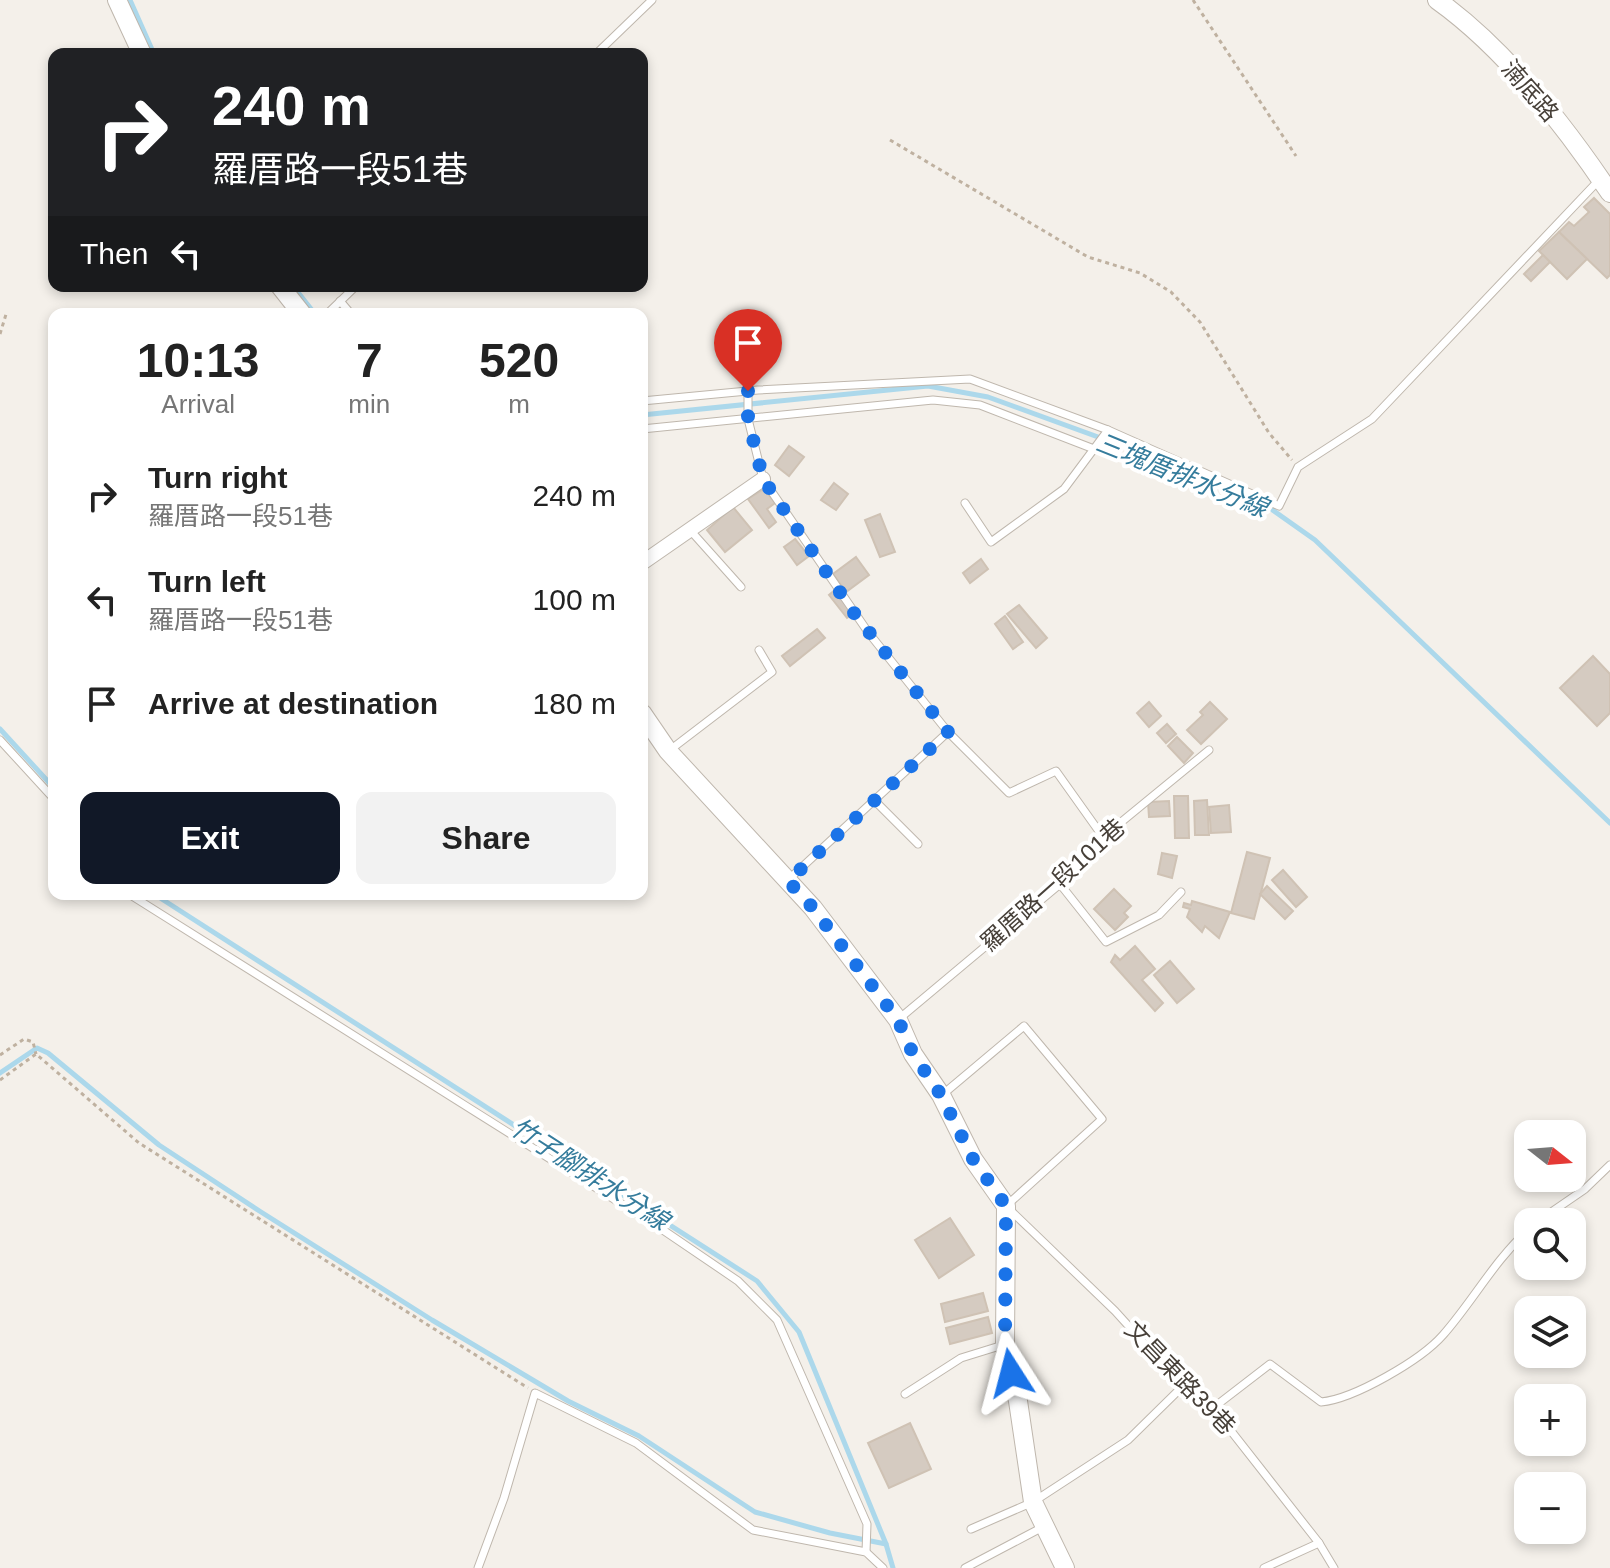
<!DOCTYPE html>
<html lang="en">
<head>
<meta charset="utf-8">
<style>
	:root { --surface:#fff; --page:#f2f2f2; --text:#222; --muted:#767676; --accent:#111827 }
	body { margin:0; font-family:Arial,"Noto Sans TC",sans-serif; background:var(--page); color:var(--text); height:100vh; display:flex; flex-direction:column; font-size:30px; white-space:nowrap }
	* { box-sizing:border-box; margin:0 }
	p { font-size:26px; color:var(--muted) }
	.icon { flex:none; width:44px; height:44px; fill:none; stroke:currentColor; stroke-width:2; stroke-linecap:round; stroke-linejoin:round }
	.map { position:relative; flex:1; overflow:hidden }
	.drawer { position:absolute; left:48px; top:308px; width:600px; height:592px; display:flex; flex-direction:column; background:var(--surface); border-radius:16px; box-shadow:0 4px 12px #0003 }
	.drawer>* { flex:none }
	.top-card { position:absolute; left:48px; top:48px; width:600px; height:244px; border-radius:16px; box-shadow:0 4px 12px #0003; background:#202124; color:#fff; overflow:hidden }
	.needle { width:52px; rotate:107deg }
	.buttons { position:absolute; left:1514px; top:1120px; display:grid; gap:16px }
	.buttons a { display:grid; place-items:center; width:72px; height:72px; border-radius:16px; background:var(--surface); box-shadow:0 4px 12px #0003; font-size:40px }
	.pin { position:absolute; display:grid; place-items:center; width:68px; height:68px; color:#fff; margin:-82px -34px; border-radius:50% 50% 50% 0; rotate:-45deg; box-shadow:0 0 8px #0007 }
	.pin .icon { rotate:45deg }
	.me { position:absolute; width:88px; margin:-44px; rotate:351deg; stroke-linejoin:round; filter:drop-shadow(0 0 6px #0008) }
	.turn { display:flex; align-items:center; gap:28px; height:168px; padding:0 32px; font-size:36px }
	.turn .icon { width:104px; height:104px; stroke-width:2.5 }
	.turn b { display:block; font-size:56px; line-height:68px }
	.then { display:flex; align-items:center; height:76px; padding:0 32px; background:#0003; gap:16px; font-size:30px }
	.eta { display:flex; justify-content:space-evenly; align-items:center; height:136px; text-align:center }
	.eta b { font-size:48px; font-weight:600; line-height:56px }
	.button { display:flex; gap:16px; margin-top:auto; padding:16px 32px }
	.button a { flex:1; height:92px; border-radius:16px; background:var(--accent); color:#fff; font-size:32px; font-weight:600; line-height:92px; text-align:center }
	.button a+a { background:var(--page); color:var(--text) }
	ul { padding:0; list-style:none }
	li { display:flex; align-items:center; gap:24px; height:104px; padding:0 32px }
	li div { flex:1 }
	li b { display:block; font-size:30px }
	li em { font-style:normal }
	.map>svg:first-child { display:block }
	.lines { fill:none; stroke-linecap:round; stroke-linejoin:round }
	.stream { stroke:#acd8eb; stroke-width:5 }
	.building { fill:#d5cbc1; stroke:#cfc2b4; stroke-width:2 }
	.service-casing { stroke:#bfb7ad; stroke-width:9 }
	.minor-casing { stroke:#bfb7ad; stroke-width:16 }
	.tertiary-casing { stroke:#bfb7ad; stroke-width:20 }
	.path { stroke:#bfb1a0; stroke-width:3; stroke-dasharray:4 4; stroke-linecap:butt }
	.service { stroke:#fff; stroke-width:7 }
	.minor { stroke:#fff; stroke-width:14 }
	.tertiary { stroke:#fff; stroke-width:18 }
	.route { stroke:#1a73e8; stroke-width:14; stroke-dasharray:0 25.2 }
	.labels { text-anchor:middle; stroke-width:8; stroke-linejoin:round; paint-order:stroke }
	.street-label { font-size:24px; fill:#474039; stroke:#fff }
	.water-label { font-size:26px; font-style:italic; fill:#357c9c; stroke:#fff }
</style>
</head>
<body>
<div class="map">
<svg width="1610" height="1568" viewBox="0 0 1610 1568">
	<rect width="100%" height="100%" fill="#f4f0ea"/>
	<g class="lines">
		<g class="stream">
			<polyline points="130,0 154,54"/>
			<polyline points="293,286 315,314"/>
			<polyline points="642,415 928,386 988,397 1142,453 1264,504 1315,540 1610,823"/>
			<polyline points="0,729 54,788"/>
			<polyline points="154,894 757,1281 799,1332 886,1544 893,1568"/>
			<polyline points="0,1073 37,1048 48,1053 159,1145 261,1212 432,1320 568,1401 639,1436 755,1512 830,1533 886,1544"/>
		</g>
	</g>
	<g class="building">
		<polygon points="1594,198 1610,214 1610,275 1607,278 1559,232 1569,222 1574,226 1589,212 1584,207"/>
		<polygon points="1559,232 1587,259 1567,279 1539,251"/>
		<polygon points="1543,255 1550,262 1531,281 1524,274"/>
		<polygon points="789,446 804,457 789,476 775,465"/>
		<polygon points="834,483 848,494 836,510 821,500"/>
		<polygon points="762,490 766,491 775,503 767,509 776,522 769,528 748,499"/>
		<polygon points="733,507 752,530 725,552 707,530"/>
		<polygon points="880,514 895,552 880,557 865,520"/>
		<polygon points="795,539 809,556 797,565 784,547"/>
		<polygon points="856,557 869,575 846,592 833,574"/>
		<polygon points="981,559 988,569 970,583 963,573"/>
		<polygon points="835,590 854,613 847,618 829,595"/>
		<polygon points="1019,605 1047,638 1036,648 1007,614"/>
		<polygon points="1005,616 1023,642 1013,649 995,624"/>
		<polygon points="817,629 825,638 790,666 782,656"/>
		<polygon points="1593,656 1610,674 1610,713 1597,726 1560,688"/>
		<polygon points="1149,702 1161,716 1149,727 1137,713"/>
		<polygon points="1210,702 1227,719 1201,744 1187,730 1203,715 1200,712"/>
		<polygon points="1167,724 1176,734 1166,743 1157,733"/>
		<polygon points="1177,737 1193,753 1184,763 1168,746"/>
		<polygon points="1174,796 1188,796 1189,838 1175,838"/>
		<polygon points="1207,800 1209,835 1195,835 1194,801"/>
		<polygon points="1169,801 1170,816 1149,817 1148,802"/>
		<polygon points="1229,805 1231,832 1211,833 1209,807"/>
		<polygon points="1247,852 1270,858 1254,919 1231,913"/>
		<polygon points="1162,853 1177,856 1172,878 1158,874"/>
		<polygon points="1283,870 1307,897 1296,907 1272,880"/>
		<polygon points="1267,886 1293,911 1285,919 1260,894"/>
		<polygon points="1114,889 1131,906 1124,913 1128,917 1115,930 1094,909"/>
		<polygon points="1192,901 1230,912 1219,938 1205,926 1202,932 1187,917 1190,909 1183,907 1184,903 1191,905"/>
		<polygon points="1135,946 1155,969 1142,980 1163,1003 1155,1011 1111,962 1115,955 1120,960"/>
		<polygon points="1170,961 1194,989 1177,1003 1154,975"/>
		<polygon points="950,1218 974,1255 939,1278 915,1240"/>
		<polygon points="983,1293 988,1311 945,1322 941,1304"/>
		<polygon points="988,1317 992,1333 950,1344 946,1328"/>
		<polygon points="910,1423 931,1469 889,1488 868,1443"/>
	</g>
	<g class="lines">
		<defs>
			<g id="service">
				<polyline points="596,54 652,0"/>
				<polyline points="340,301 351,314"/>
				<polyline points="327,314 356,286"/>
				<polyline points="748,391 748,419 763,479 868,632 948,732 1009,793 1056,771 1103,837"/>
				<polyline points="642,401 758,390 970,379 1108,430 1279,506 1298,467 1372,419 1599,180"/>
				<polyline points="642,429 933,400 980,405 1094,449"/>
				<polyline points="965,503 991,542 1064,489 1108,430"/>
				<polyline points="690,530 741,587"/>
				<polyline points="0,740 54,799"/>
				<polyline points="670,750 772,672 759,650"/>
				<polyline points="874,800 918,844"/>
				<polyline points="788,880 948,732"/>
				<polyline points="1060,884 1106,942 1159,915 1181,892"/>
				<polyline points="129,894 663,1230 738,1281 777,1320 867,1524 866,1552"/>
				<polyline points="900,1018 1060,884 1103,837 1209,750"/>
				<polyline points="942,1095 1024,1026 1102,1119 1006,1206 1115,1311 1183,1386 1213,1408 1319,1543 1334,1568"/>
				<polyline points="1537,1222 1585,1189 1610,1165"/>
				<polyline points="905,1394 961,1358 1003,1345"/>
				<path d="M1213,1408l57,-44 51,38c33,-3 100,-42 122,-67 30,-34 51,-74 85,-105"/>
				<polyline points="971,1529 1033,1502 1128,1440 1183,1386"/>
				<polyline points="478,1568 504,1498 535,1393 636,1443 753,1530 866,1552 883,1568"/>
				<polyline points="965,1568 1043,1527"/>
				<polyline points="1264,1568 1319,1543"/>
			</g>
			<polyline id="minor" points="642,563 763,479"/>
			<g id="tertiary">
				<polyline points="117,0 142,54"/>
				<path d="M1437,0c66,47 128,126 173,193"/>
				<polyline points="280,286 302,314"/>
				<polyline points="642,713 668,751 813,908 898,1020 913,1054 941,1095 973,1159 1006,1206 1005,1345 1018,1401 1033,1502 1065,1568"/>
			</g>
		</defs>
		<use href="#service" class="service-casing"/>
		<use href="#minor" class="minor-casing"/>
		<use href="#tertiary" class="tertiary-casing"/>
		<g class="path">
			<polyline points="1193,0 1296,156"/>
			<polyline points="890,140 1088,257 1140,273 1171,292 1200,322 1269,433 1292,460"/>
			<polyline points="0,334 7,311"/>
			<polyline points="0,1055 24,1039 33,1042 36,1054"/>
			<polyline points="0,1080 36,1054 139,1143 528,1388"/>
		</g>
		<use href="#service" class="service"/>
		<use href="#minor" class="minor"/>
		<use href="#tertiary" class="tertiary"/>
	</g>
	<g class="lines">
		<polyline class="route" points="748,391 748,419 763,479 854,613 948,732 788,881 813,908 898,1020 913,1054 941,1095 973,1159 1006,1206 1005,1345 1011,1373"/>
	</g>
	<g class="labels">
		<g class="street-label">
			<text transform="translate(1530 91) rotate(49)" y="8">湳底路</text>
			<text transform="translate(1053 885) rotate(-42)" y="8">羅厝路一段101巷</text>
			<text transform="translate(1180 1378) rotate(46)" y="8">文昌東路39巷</text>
		</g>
		<g class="water-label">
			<text transform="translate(1182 475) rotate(22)" y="9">三塊厝排水分線</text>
			<text transform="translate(590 1174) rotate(33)" y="9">竹子腳排水分線</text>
		</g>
	</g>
</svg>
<div class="buttons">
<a><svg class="needle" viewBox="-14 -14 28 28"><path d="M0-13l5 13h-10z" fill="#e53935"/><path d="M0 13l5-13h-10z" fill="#767676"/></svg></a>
<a><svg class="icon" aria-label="search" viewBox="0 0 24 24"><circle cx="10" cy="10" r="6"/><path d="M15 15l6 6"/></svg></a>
<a><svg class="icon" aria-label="layers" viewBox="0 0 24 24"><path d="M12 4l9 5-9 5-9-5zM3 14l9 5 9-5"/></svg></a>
<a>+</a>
<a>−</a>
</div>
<div class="pin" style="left:748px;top:391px;background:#d93025"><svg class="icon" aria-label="arrive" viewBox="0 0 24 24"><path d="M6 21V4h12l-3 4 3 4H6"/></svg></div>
<svg class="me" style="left:1011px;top:1373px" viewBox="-20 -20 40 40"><path d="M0-17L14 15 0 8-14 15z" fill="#1a73e8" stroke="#fff" stroke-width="4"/></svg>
<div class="top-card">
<div class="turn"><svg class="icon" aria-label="right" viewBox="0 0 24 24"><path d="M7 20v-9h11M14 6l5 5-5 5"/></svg><div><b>240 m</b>羅厝路一段51巷</div></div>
<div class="then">Then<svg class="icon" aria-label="left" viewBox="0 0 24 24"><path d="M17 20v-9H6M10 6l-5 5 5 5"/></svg></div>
</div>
<section class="drawer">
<div class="eta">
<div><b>10:13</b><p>Arrival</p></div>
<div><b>7</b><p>min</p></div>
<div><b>520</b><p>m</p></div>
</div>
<ul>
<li><svg class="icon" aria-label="right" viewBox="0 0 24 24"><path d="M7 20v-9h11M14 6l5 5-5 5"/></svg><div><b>Turn right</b><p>羅厝路一段51巷</p></div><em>240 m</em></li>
<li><svg class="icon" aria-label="left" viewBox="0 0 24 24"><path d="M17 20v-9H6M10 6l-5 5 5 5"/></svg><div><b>Turn left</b><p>羅厝路一段51巷</p></div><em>100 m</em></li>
<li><svg class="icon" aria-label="arrive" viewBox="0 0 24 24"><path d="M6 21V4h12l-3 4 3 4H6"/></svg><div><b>Arrive at destination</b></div><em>180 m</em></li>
</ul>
<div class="button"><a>Exit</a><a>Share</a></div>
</section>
</div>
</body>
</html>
